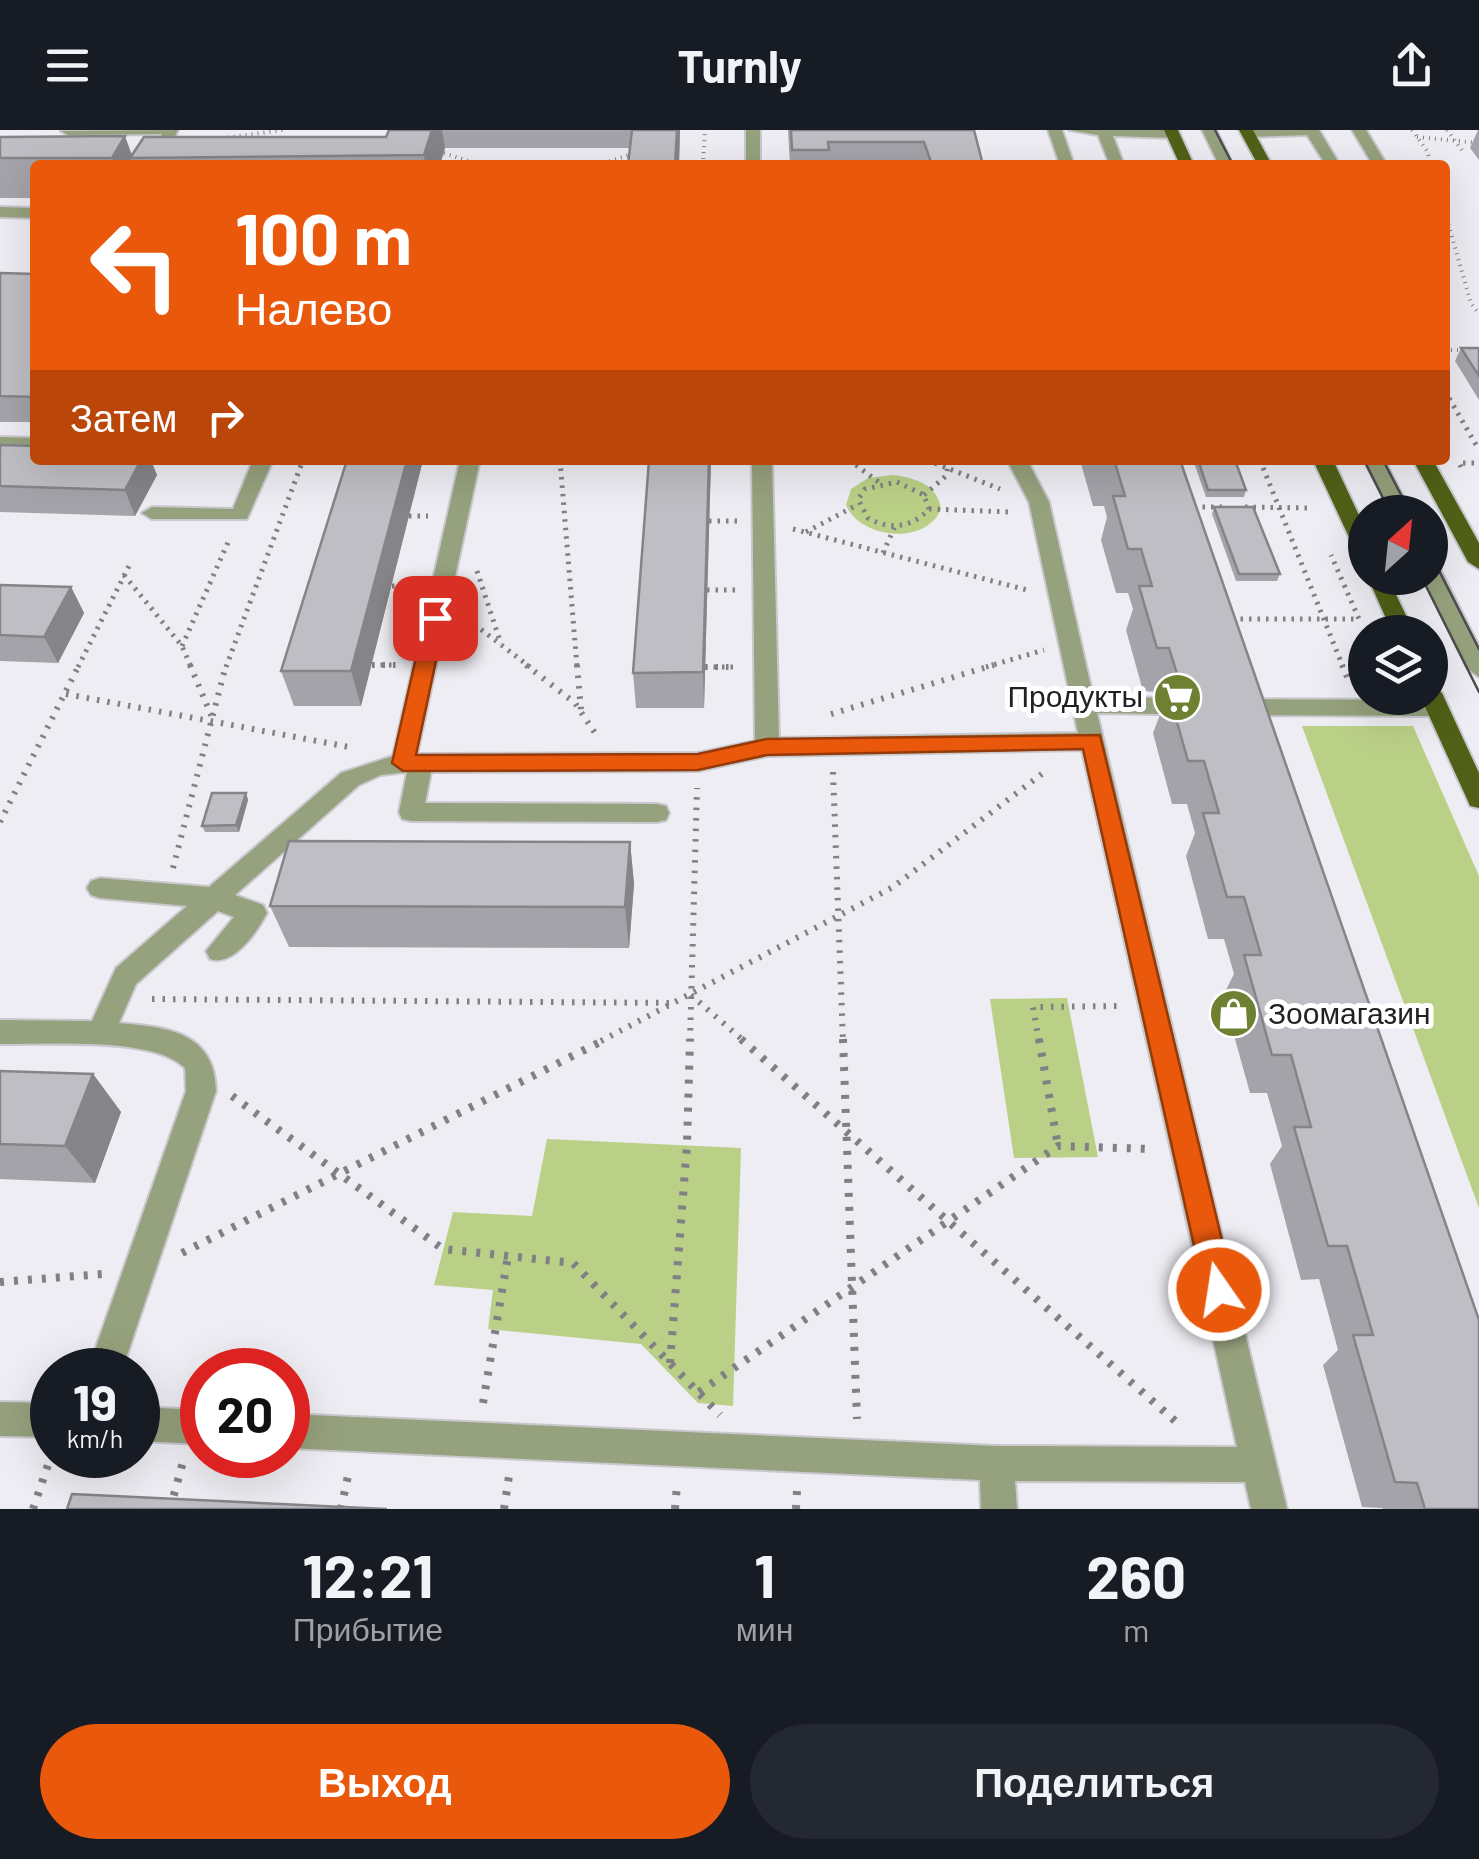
<!DOCTYPE html>
<html lang="ru">
<head>
<meta charset="utf-8">
<style>
	:root { --surface:#171b24; --page:#242831; --text:#f1f3f6; --muted:#9ea1a6; --accent:#ea580c }
	body { margin:0; font-family:Barlow,sans-serif; background:var(--page); color:var(--text); height:100vh; display:flex; flex-direction:column; font-size:38px; white-space:nowrap }
	* { box-sizing:border-box; margin:0 }
	p { font-size:32px; color:var(--muted) }
	.icon { flex:none; width:55px; height:55px; fill:none; stroke:currentColor; stroke-width:2; stroke-linecap:round; stroke-linejoin:round }
	.map { position:relative; height:1379px; overflow:hidden }
	.details { display:flex; flex-direction:column; background:var(--surface); flex:1 }
	.details>* { flex:none }
	.hud { position:absolute; left:30px; top:30px; width:1420px; height:305px; border-radius:10px; box-shadow:0 10px 40px #0002; background:#ea580c; color:#fff; overflow:hidden }
	.needle { width:65px; rotate:27deg }
	.controls { position:absolute; left:1348px; top:365px; display:grid; gap:20px }
	.controls a { display:grid; place-items:center; width:100px; height:100px; border-radius:50%; background:var(--surface); box-shadow:0 10px 40px #0002; font-size:50px }
	.speed { position:absolute; left:30px; top:1218px; display:flex; gap:20px; font-size:50px; font-weight:700; text-align:center }
	.speed>* { display:grid; place-content:center; width:130px; height:130px; border-radius:50%; background:var(--surface); box-shadow:0 10px 40px #0002; line-height:1 }
	.speed small { font-size:25px; font-weight:400 }
	.speed .limit { border:15px solid #d22; background:#fff; color:#111 }
	.pin { position:absolute; display:grid; place-items:center; width:85px; height:85px; color:#fff; margin:-42px; border-radius:20px; box-shadow:0 5px 15px #0006 }
	.me { position:absolute; width:110px; margin:-55px; rotate:347deg; stroke-linejoin:round; filter:drop-shadow(0 0 8px #0008) }
	.turn { display:flex; align-items:center; gap:35px; height:210px; padding:0 40px; font-size:45px }
	.turn .icon { width:130px; height:130px; stroke-width:2.5 }
	.turn b { display:block; font-size:70px; line-height:85px }
	.then { display:flex; align-items:center; height:95px; padding:0 40px; background:#0003; gap:20px; font-size:38px }
	.eta { display:flex; justify-content:space-evenly; align-items:center; height:170px; text-align:center }
	.eta b { font-size:60px; font-weight:700; line-height:70px }
	.button { display:flex; gap:20px; margin-top:auto; padding:20px 40px }
	.button a { flex:1; height:115px; border-radius:60px; background:var(--accent); color:#fff; font-size:40px; font-weight:700; line-height:115px; text-align:center }
	.button a+a { background:var(--page); color:var(--text) }
	header { display:flex; justify-content:space-between; align-items:center; height:130px; padding:0 40px; background:var(--surface); font-size:45px; font-weight:700 }
	.map>svg:first-child { display:block }
	.green { fill:#bbd087 }
	.lines { fill:none; stroke-linecap:round; stroke-linejoin:round }
	.minor-casing { stroke:#c8c8ce; stroke-width:4 }
	.major-casing { stroke:#c8c8ce; stroke-width:4 }
	.path-far3 { stroke:#818185; stroke-width:4; stroke-dasharray:1 5; stroke-linecap:butt }
	.path-far2 { stroke:#818185; stroke-width:5; stroke-dasharray:2.5 6; stroke-linecap:butt }
	.path-far1 { stroke:#818185; stroke-width:6; stroke-dasharray:2.5 8; stroke-linecap:butt }
	.path { stroke:#818185; stroke-width:8; stroke-dasharray:4 10; stroke-linecap:butt }
	.minor { fill:#96a17d; fill-rule:evenodd }
	.major { fill:#506117; fill-rule:evenodd }
	.tram { stroke:#4d4d50; stroke-width:2.5 }
	.wall { fill:#a3a3a9 }
	.shaded-wall { fill:#858589 }
	.building { fill:#bebec4; stroke:#858589; stroke-width:2.5 }
	.route { fill:#ea580c; stroke:#983908; stroke-width:2.5 }
	.labels { text-anchor:middle; stroke-width:10; stroke-linejoin:round; paint-order:stroke }
	.poi-label { font-size:30px; fill:#212123; stroke:#fff; text-anchor:end }
</style>
</head>
<body>
<header><svg class="icon" aria-label="menu" viewBox="0 0 24 24"><path d="M4 6h16M4 12h16M4 18h16"/></svg>Turnly<svg class="icon" aria-label="share" viewBox="0 0 24 24"><path d="M12 15V3M7 8l5-5 5 5M5 13v7h14v-7"/></svg></header>
<div class="map">
<svg width="1479" height="1379" viewBox="0 0 1479 1379">
	<rect width="100%" height="100%" fill="#ededf3"/>
	<g class="green">
		<path d="M893,345c22,3 44,9 48,34 -15,37 -81,30 -95,-4l5,-16 17,-11z"/>
		<polygon points="1302,596 1413,596 1479,746 1479,1078"/>
		<polygon points="1067,868 1098,1027 1014,1028 990,869"/>
		<polygon points="547,1009 741,1018 733,1276 698,1273 641,1214 488,1199 493,1160 434,1155 453,1082 532,1086"/>
	</g>
	<g class="lines">
		<defs>
			<g id="minor">
				<polygon points="178,0 161,35 147,35 162,4 68,5 61,1"/>
				<rect x="746" y="0" width="14" height="35"/>
				<polygon points="1048,0 1062,0 1074,35 1060,35"/>
				<polygon points="1069,0 1174,0 1180,4 1173,8 1113,6 1124,35 1110,35 1098,5"/>
				<polygon points="1202,0 1216,0 1233,35 1219,35"/>
				<polygon points="1242,0 1319,0 1340,35 1326,35 1307,5 1247,7 1242,6"/>
				<polygon points="1352,0 1366,0 1387,35 1373,35"/>
				<polygon points="0,77 35,78 35,88 0,87"/>
				<polygon points="0,307 35,308 35,320 0,319"/>
				<polygon points="253,330 273,330 247,389 152,389 142,383 152,377 233,379"/>
				<path d="M460,330h20l-63,294 281,-1 57,-12 -3,-281h20l7,278 299,-5 -49,-231 -22,-42h20l22,42 44,194 66,2 12,8 -12,8 -62,-1 190,796h-36l-6,-27 -230,-1 2,28h-36l-1,-29 -692,-32v-34l708,32 241,1 -155,-697 -315,6 -69,15 -267,1 -6,31 232,1 9,2 3,7 -3,7 -9,2 -246,-1 -9,-2 -3,-7 8,-40 -26,3 -22,10 -124,110 28,10 4,8c-10,19 -34,54 -57,46l-4,-8 28,-34 -16,-6 -82,73 -17,39c48,4 96,9 97,68l-94,279h-34l98,-279 -1,-23c-32,-32 -140,-23 -185,-24v-24l92,1 24,-53 71,-62 -87,-8 -9,-3 -4,-7 4,-7 9,-3 109,9 132,-114 52,-17z"/>
				<polygon points="1364,330 1384,330 1411,382 1391,382"/>
				<polygon points="1430,434 1441,441 1479,517 1479,547 1468,539 1423,448 1430,448"/>
				<polygon points="1234,569 1437,570 1449,578 1437,586 1234,585 1222,577"/>
				<polygon points="0,1272 52,1273 52,1307 0,1306"/>
				<polygon points="138,1277 202,1280 202,1314 138,1311"/>
			</g>
			<g id="major">
				<polygon points="1164,0 1178,0 1194,35 1180,35"/>
				<polygon points="1239,0 1253,0 1272,35 1258,35"/>
				<polygon points="1313,330 1333,330 1365,398 1365,427 1355,420"/>
				<polygon points="1413,330 1433,330 1479,413 1479,439 1468,432"/>
				<polygon points="1368,448 1388,448 1414,502 1392,502"/>
				<polygon points="1430,555 1442,563 1479,643 1479,678 1470,676 1467,669 1421,568 1430,568"/>
			</g>
		</defs>
		<use href="#minor" class="minor-casing"/>
		<use href="#major" class="major-casing"/>
		<g class="path-far3">
			<polyline points="1412,0 1427,21 1431,35"/>
			<polyline points="1447,0 1465,24"/>
			<polyline points="1417,7 1479,13"/>
			<polyline points="210,10 283,0"/>
			<polyline points="444,23 480,35"/>
			<polyline points="598,35 635,23"/>
			<polyline points="703,35 705,0"/>
			<polyline points="1445,83 1471,173 1479,184"/>
			<polyline points="1445,220 1479,220"/>
		</g>
		<g class="path-far2">
			<polyline points="1445,261 1479,320"/>
			<polyline points="560,330 577,537"/>
			<polyline points="849,330 880,353"/>
			<polyline points="927,330 1000,359"/>
			<polyline points="1260,330 1343,537"/>
			<polyline points="1461,337 1459,333 1479,333"/>
			<path d="M897,352l27,13 5,14c-17,19 -40,21 -61,9l-10,-19 7,-10z"/>
			<polyline points="924,365 946,346 949,330"/>
			<polyline points="1194,377 1222,377"/>
			<polyline points="1245,377 1312,378"/>
			<polyline points="929,379 1011,382"/>
			<polyline points="409,386 428,386"/>
			<polyline points="709,391 737,391"/>
			<polyline points="793,399 1027,460"/>
			<polyline points="806,402 857,375"/>
			<polyline points="883,423 895,396"/>
			<polyline points="477,441 501,514"/>
			<polyline points="124,445 182,516 191,537"/>
			<polyline points="392,456 410,456"/>
			<polyline points="707,460 736,460"/>
			<polyline points="1232,489 1359,489 1331,425"/>
			<polyline points="466,493 474,494 530,537"/>
			<polyline points="182,516 230,408"/>
			<polyline points="372,535 396,535"/>
			<polyline points="78,537 130,434"/>
			<polyline points="226,537 303,330"/>
			<polyline points="705,537 734,537"/>
			<polyline points="986,537 1044,520"/>
		</g>
		<g class="path-far1">
			<polyline points="190,535 214,592"/>
			<polyline points="372,535 396,535"/>
			<polyline points="526,535 575,573 595,603"/>
			<polyline points="577,535 581,580"/>
			<polyline points="1342,535 1349,552"/>
			<polyline points="705,537 734,537"/>
			<polyline points="66,564 349,617"/>
			<polyline points="831,584 994,535"/>
			<polyline points="833,642 843,911"/>
			<polyline points="0,692 79,535"/>
			<polyline points="173,738 226,535"/>
			<polyline points="691,865 744,911"/>
			<polyline points="152,869 675,873"/>
			<polyline points="601,911 893,757 1047,640"/>
			<polyline points="690,911 697,658"/>
			<polyline points="1039,911 1033,877 1121,876"/>
		</g>
		<g class="path">
			<polyline points="741,909 1182,1297"/>
			<polyline points="843,909 857,1289"/>
			<polyline points="1039,909 1058,1016"/>
			<polyline points="232,966 443,1119 573,1133 720,1285"/>
			<polyline points="182,1123 606,909"/>
			<polyline points="0,1152 103,1144"/>
			<polyline points="670,1233 687,1015 690,909"/>
			<polyline points="699,1262 1058,1016 1151,1019"/>
			<polyline points="483,1273 508,1126"/>
			<polyline points="33,1379 52,1323"/>
			<polyline points="170,1379 183,1332"/>
			<polyline points="341,1379 349,1341"/>
			<polyline points="504,1379 509,1346"/>
			<polyline points="675,1379 677,1355"/>
			<polyline points="796,1379 797,1360"/>
		</g>
		<use href="#minor" class="minor"/>
		<use href="#major" class="major"/>
		<g class="tram">
			<polyline points="1215,0 1233,35"/>
			<polyline points="1364,330 1390,382"/>
			<polyline points="1383,330 1410,382"/>
			<polyline points="1430,423 1479,519"/>
			<polyline points="1422,448 1479,562"/>
		</g>
	</g>
	<g class="wall">
		<polygon points="389,0 680,0 679,35 628,35 630,18 445,18 440,35 35,35 35,68 0,68 0,7 132,26 386,7"/>
		<polygon points="788,0 974,0 983,35 790,35"/>
		<polygon points="1478,0 1479,0 1479,30 1470,18"/>
		<polygon points="0,143 35,144 35,292 0,292"/>
		<polygon points="1461,218 1479,218 1479,270 1455,231"/>
		<polygon points="0,315 157,345 135,386 0,382"/>
		<polygon points="347,330 423,330 361,576 294,576 281,541"/>
		<polygon points="711,330 704,578 636,578 633,543"/>
		<polygon points="1080,330 1180,330 1479,1379 1383,1379 1382,1378 1362,1377 1323,1235 1338,1220 1319,1149 1301,1150 1270,1034 1282,1016 1267,963 1250,963 1223,866 1234,844 1224,809 1208,809 1186,726 1195,703 1187,674 1172,674 1153,603 1161,582 1155,562 1143,561 1126,500 1133,479 1128,463 1116,463 1101,410 1107,387 1104,376 1093,376"/>
		<polygon points="1193,330 1235,330 1246,360 1244,367 1206,367"/>
		<polygon points="1214,377 1280,444 1277,451 1236,451 1212,384"/>
		<polygon points="0,455 71,457 84,483 58,533 0,531"/>
		<polygon points="246,663 248,670 239,702 205,702 202,696"/>
		<polygon points="630,712 634,754 629,818 289,817 270,776"/>
		<polygon points="0,941 93,944 121,982 95,1053 0,1049"/>
	</g>
	<g class="shaded-wall">
		<polygon points="432,0 442,0 445,18 440,35 425,35 424,25"/>
		<polygon points="677,0 680,0 679,35 675,35"/>
		<polygon points="125,6 133,28 130,28 133,35 114,35 112,28"/>
		<polygon points="141,330 151,330 157,345 135,386 125,360"/>
		<polygon points="407,330 423,330 361,576 351,541"/>
		<polygon points="709,330 711,330 704,578 703,542"/>
		<polygon points="71,457 84,483 58,533 44,507"/>
		<polygon points="246,663 248,670 239,702 236,695"/>
		<polygon points="630,712 634,754 629,818 625,777"/>
		<polygon points="93,944 121,982 95,1053 65,1016"/>
	</g>
	<g class="building">
		<polygon points="389,0 432,0 424,25 130,28 144,7 386,7"/>
		<polygon points="632,0 677,0 675,35 628,35"/>
		<polygon points="791,0 974,0 983,35 932,35 924,12 828,12 829,20 792,20"/>
		<polygon points="125,6 112,28 0,28 0,7"/>
		<polygon points="0,143 35,144 35,267 0,266"/>
		<polygon points="1461,218 1479,218 1479,246"/>
		<polygon points="0,315 35,316 35,330 141,330 125,360 0,356"/>
		<polygon points="347,330 407,330 351,541 281,541"/>
		<polygon points="649,330 709,330 703,542 633,543"/>
		<polygon points="1103,330 1180,330 1479,1190 1479,1379 1425,1379 1417,1353 1395,1352 1353,1205 1373,1205 1347,1116 1328,1116 1294,997 1311,997 1291,925 1272,925 1244,825 1261,825 1244,767 1227,767 1203,683 1219,683 1204,631 1188,631 1168,560 1182,560 1169,518 1157,518 1139,456 1152,456 1141,419 1128,419 1113,366 1125,366 1115,333 1103,332"/>
		<polygon points="1198,330 1235,330 1246,360 1208,360"/>
		<polygon points="1214,377 1253,377 1280,444 1239,444"/>
		<polygon points="0,455 71,457 44,507 0,505"/>
		<polygon points="212,663 246,663 236,695 202,696"/>
		<polygon points="289,711 630,712 625,777 270,776"/>
		<polygon points="0,941 93,944 65,1016 0,1014"/>
		<polygon points="72,1364 387,1379 67,1379"/>
	</g>
	<polygon class="route" points="435,481 445,488 416,625 698,624 767,609 1100,605 1234,1160 1229,1170 1219,1174 1209,1170 1204,1160 1083,619 767,625 698,640 403,641 392,633 425,488"/>
	<defs>
		<symbol id="supermarket-disc" viewBox="-11 -11 22 22"><circle r="9.5" fill="#6e8132" stroke="#fff"/><path d="M-6-5.5h2.5l.6 2H6L4.5 2H-2.5L-4.4-4H-6ZM-1.5 3.2a1.3 1.3 0 1 0 .1 0ZM3 3.2a1.3 1.3 0 1 0 .1 0Z" fill="#fff"/></symbol>
		<symbol id="shop-disc" viewBox="-11 -11 22 22"><circle r="9.5" fill="#6e8132" stroke="#fff"/><path d="M-5-2.5h2.3a2.7 3.5 0 0 1 5.4 0H5L5.5 6h-11ZM-1.5-2.5h3a1.5 2.3 0 0 0-3 0Z" fill="#fff"/></symbol>
	</defs>
	<g fill-rule="evenodd">
		<use href="#supermarket-disc" x="1150" y="540" width="55" height="55"/>
		<use href="#shop-disc" x="1206" y="856" width="55" height="55"/>
	</g>
	<g class="labels">
		<g class="poi-label">
			<text x="1143" y="577">Продукты</text>
			<text x="1268" y="894" text-anchor="start">Зоомагазин</text>
		</g>
	</g>
</svg>
<div class="controls">
<a><svg class="needle" viewBox="-14 -14 28 28"><path d="M0-13l5 13h-10z" fill="#e53935"/><path d="M0 13l5-13h-10z" fill="#9ea1a6"/></svg></a>
<a><svg class="icon" aria-label="layers" viewBox="0 0 24 24"><path d="M12 4l9 5-9 5-9-5zM3 14l9 5 9-5"/></svg></a>
</div>
<div class="speed"><div>19<small>km/h</small></div><div class="limit">20</div></div>
<div class="pin" style="left:435px;top:488px;background:#d93025"><svg class="icon" aria-label="arrive" viewBox="0 0 24 24"><path d="M6 21V4h12l-3 4 3 4H6"/></svg></div>
<svg class="me" style="left:1219px;top:1160px" viewBox="-20 -20 40 40"><circle r="17" fill="#ea580c" stroke="#fff" stroke-width="3"/><path d="M0-11L8 9 0 5-8 9z" fill="#fff"/></svg>
<div class="hud">
<div class="turn"><svg class="icon" aria-label="left" viewBox="0 0 24 24"><path d="M17 20v-9H6M10 6l-5 5 5 5"/></svg><div><b>100 m</b>Налево</div></div>
<div class="then">Затем<svg class="icon" aria-label="right" viewBox="0 0 24 24"><path d="M7 20v-9h11M14 6l5 5-5 5"/></svg></div>
</div>
</div>
<section class="details">
<div class="eta">
<div><b>12:21</b><p>Прибытие</p></div>
<div><b>1</b><p>мин</p></div>
<div><b>260</b><p>m</p></div>
</div>
<div class="button"><a>Выход</a><a>Поделиться</a></div>
</section>
</body>
</html>
